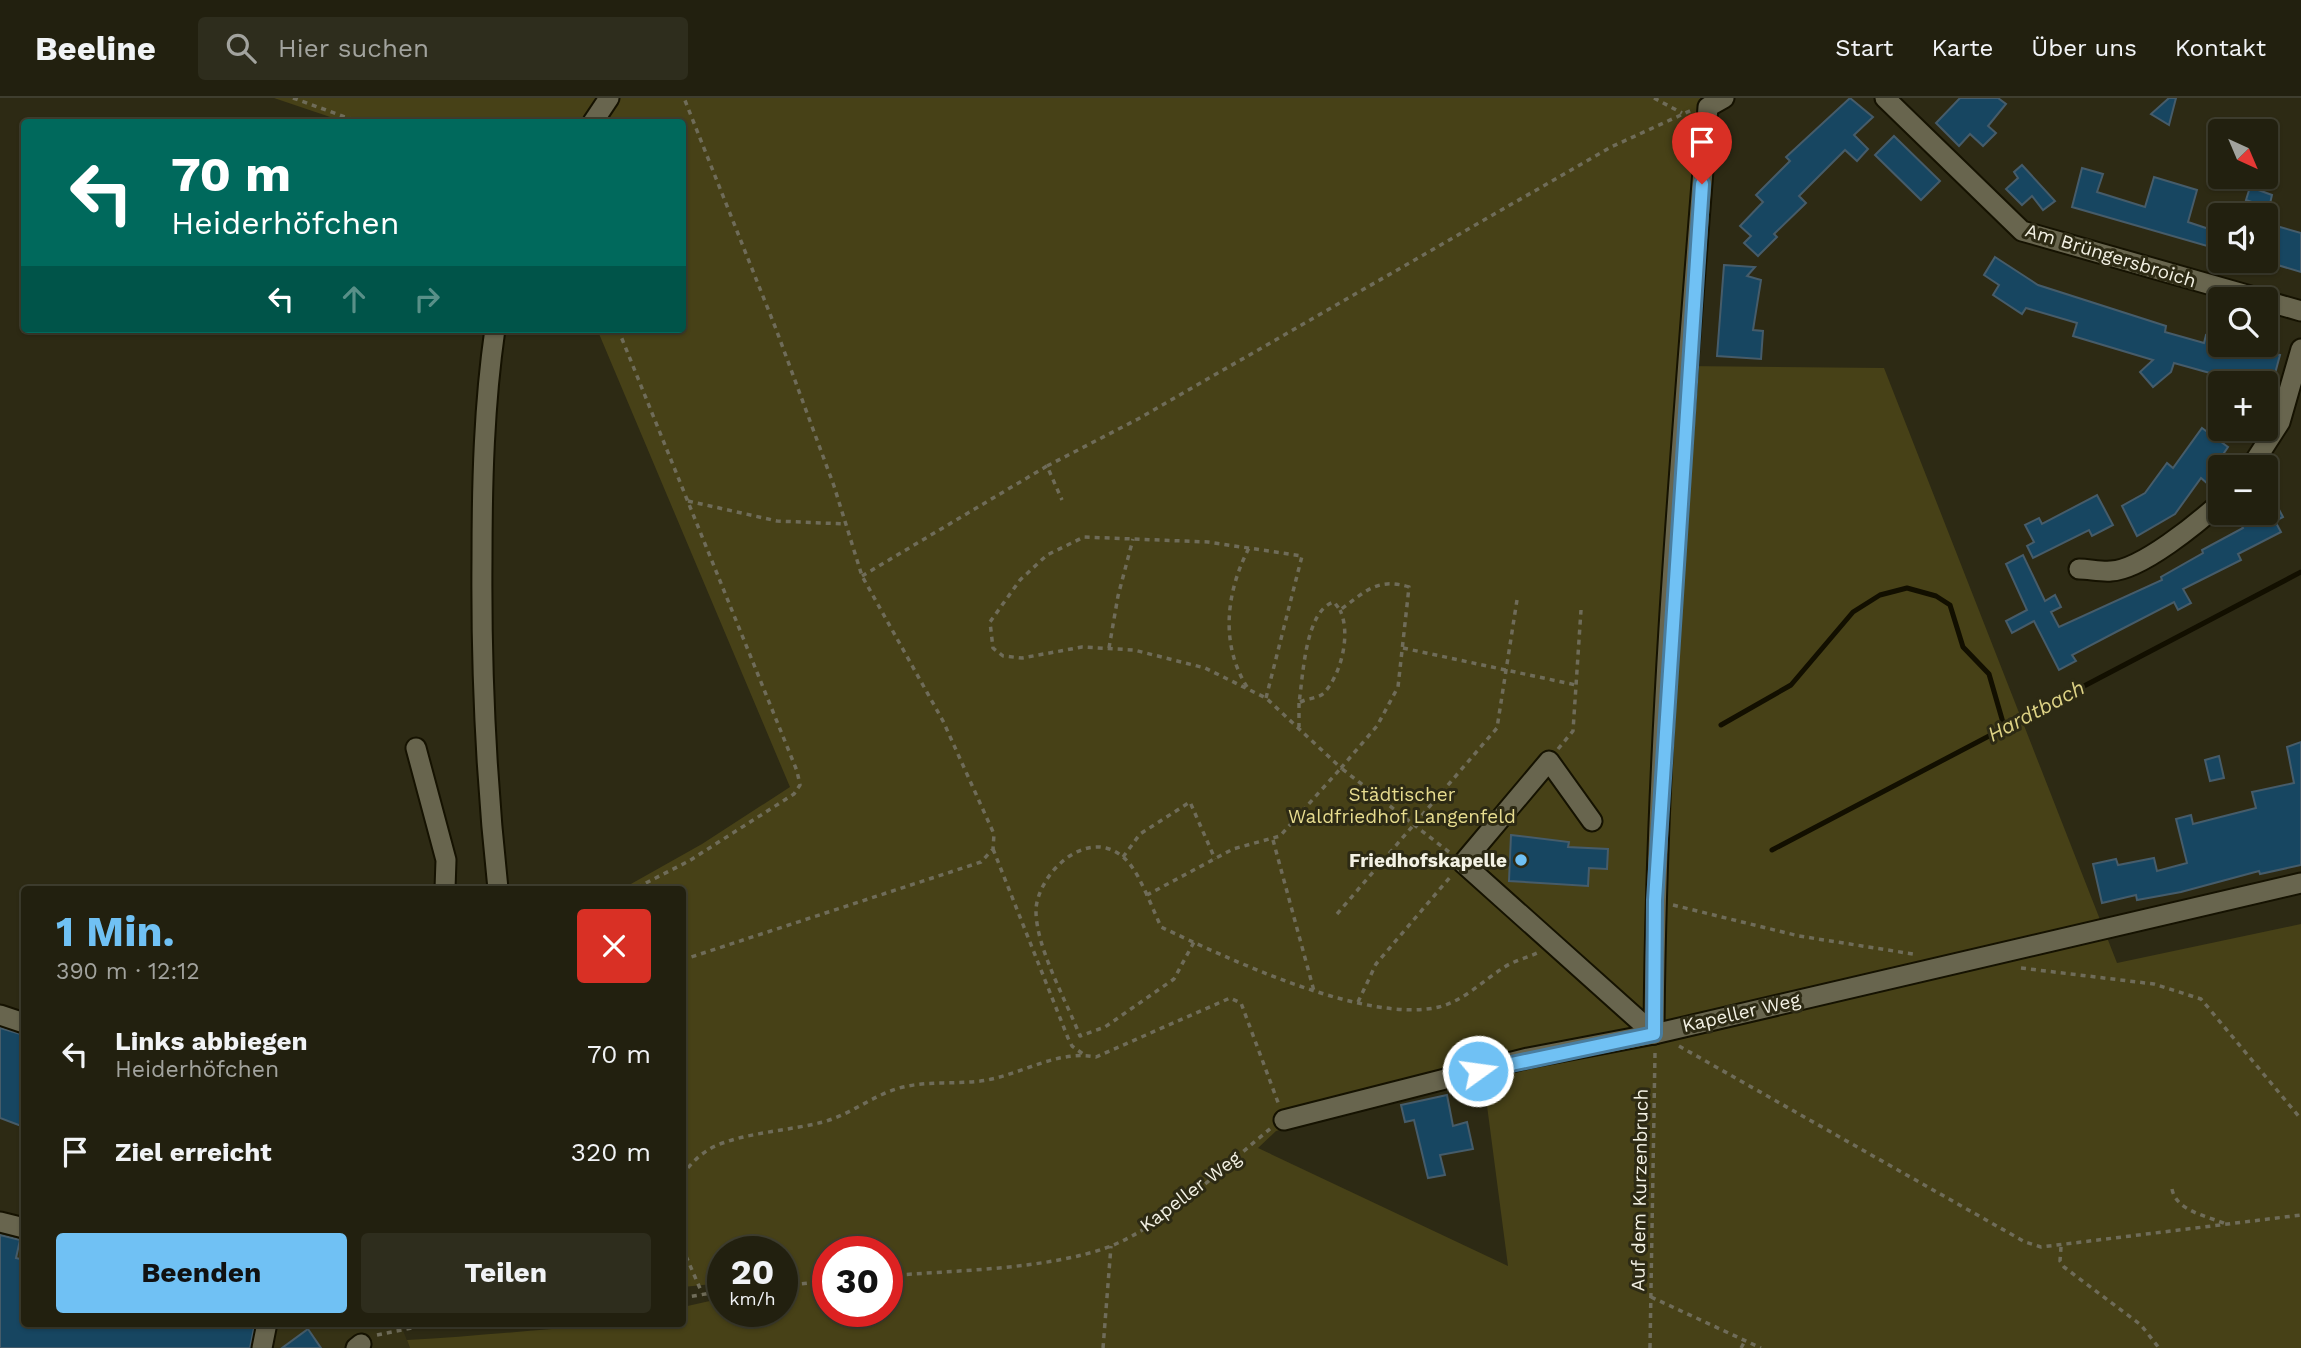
<!DOCTYPE html>
<html lang="de">
<head>
<meta charset="utf-8">
<style>
	:root { --surface:#22200f; --page:#2e2d1d; --text:#f1f3f6; --muted:#a2a39e; --line:#3f3e2f; --accent:#70c1f4 }
	body { margin:0; font-family:"Work Sans",sans-serif; background:var(--page); color:var(--text); height:100vh; display:flex; flex-direction:column; font-size:26px; white-space:nowrap }
	* { box-sizing:border-box; margin:0 }
	p { font-size:23px; color:var(--muted) }
	.icon { flex:none; width:38px; height:38px; fill:none; stroke:currentColor; stroke-width:2; stroke-linecap:round; stroke-linejoin:round }
	.map { position:relative; flex:1; overflow:hidden }
	.side { position:absolute; left:21px; top:788px; width:665px; height:441px; display:flex; flex-direction:column; background:var(--surface); border-radius:7px; box-shadow:0 2px 5px #0004,0 0 0 2px var(--line) }
	.side>* { flex:none }
	.hud { position:absolute; left:21px; top:21px; width:665px; height:214px; border-radius:7px; box-shadow:0 2px 5px #0004,0 0 0 2px var(--line); background:#00695c; color:#fff; overflow:hidden }
	.needle { width:46px; rotate:136deg }
	.buttons { position:absolute; left:2208px; top:21px; display:grid; gap:14px }
	.buttons a { display:grid; place-items:center; width:70px; height:70px; border-radius:7px; background:var(--surface); box-shadow:0 2px 5px #0004,0 0 0 2px var(--line); font-size:35px }
	.speed { position:absolute; left:707px; top:1138px; display:flex; gap:14px; font-size:35px; font-weight:700; text-align:center }
	.speed>* { display:grid; place-content:center; width:91px; height:91px; border-radius:50%; background:var(--surface); box-shadow:0 2px 5px #0004,0 0 0 2px var(--line); line-height:1 }
	.speed small { font-size:18px; font-weight:400 }
	.speed .limit { border:10px solid #d22; background:#fff; color:#111 }
	.pin { position:absolute; display:grid; place-items:center; width:60px; height:60px; color:#fff; margin:-72px -30px; border-radius:50% 50% 50% 0; rotate:-45deg; box-shadow:0 0 7px #0007 }
	.pin .icon { rotate:45deg }
	.me { position:absolute; width:77px; margin:-38px; rotate:76deg; stroke-linejoin:round; filter:drop-shadow(0 0 5px #0008) }
	.turn { display:flex; align-items:center; gap:24px; height:147px; padding:0 35px; font-size:32px }
	.turn .icon { width:91px; height:91px; stroke-width:2.5 }
	.turn b { display:block; font-size:49px; line-height:60px }
	.lanes { display:flex; align-items:center; height:66px; padding:0 35px; background:#0003; justify-content:center; gap:35px; direction:ltr }
	.lanes .off { opacity:.35 }
	.round { display:grid; place-items:center; flex:none; width:74px; height:74px; border-radius:7px; background:var(--page) }
	.summary { display:flex; align-items:center; justify-content:space-between; height:119px; padding:0 35px }
	h1 { font-size:42px; font-weight:700; line-height:52px; color:var(--accent) }
	.button { display:flex; gap:14px; margin-top:auto; padding:14px 35px }
	.button a { flex:1; height:80px; border-radius:7px; background:var(--accent); color:#111; font-size:28px; font-weight:700; line-height:80px; text-align:center }
	.button a+a { background:var(--page); color:var(--text) }
	ul { padding:0; list-style:none }
	li { display:flex; align-items:center; gap:21px; height:98px; padding:0 35px }
	li div { flex:1 }
	li b { display:block; font-size:26px }
	li em { font-style:normal }
	header { display:flex; align-items:center; gap:42px; box-sizing:border-box; height:98px; padding:0 35px; background:var(--surface); border-bottom:2px solid var(--line) }
	header strong { font-size:33px }
	nav { display:flex; gap:38px; margin-inline-start:auto; font-size:24px }
	.search { width:490px; height:63px; background:var(--page); display:flex; align-items:center; gap:18px; box-sizing:border-box; padding:0 24px; border-radius:7px; color:var(--muted); font-size:26px }
	.map>svg:first-child { display:block }
	.built { fill:#363215 }
	.green { fill:#474117; fill-rule:evenodd }
	.lines { fill:none; stroke-linecap:round; stroke-linejoin:round }
	.stream { stroke:#120f00; stroke-width:5 }
	.building { fill:#174661; stroke:#465c6a; stroke-width:2 }
	.minor-casing { stroke:#151201; stroke-width:23 }
	.path { stroke:#6f6c59; stroke-width:3.5; stroke-dasharray:5 5; stroke-linecap:butt }
	.minor { stroke:#68654e; stroke-width:19 }
	.route-casing { stroke:#497d9f; stroke-width:18 }
	.route { stroke:#70c1f4; stroke-width:12 }
	.poi-dot { fill:#70c1f4; stroke:#2d2a14; stroke-width:2.5 }
	.labels { text-anchor:middle; stroke-width:6; stroke-linejoin:round; paint-order:stroke }
	.street-label { font-size:19px; fill:#f3f1e4; stroke:#2d2a14 }
	.park-label { font-size:19px; fill:#e7dc8f; stroke:#2d2a14 }
	.poi-label { font-size:19px; font-weight:bold; fill:#f3f1e4; stroke:#2d2a14; text-anchor:end }
	.water-label { font-size:21px; font-style:italic; fill:#ddd285; stroke:#2d2a14 }
</style>
</head>
<body>
<header>
<strong>Beeline</strong>
<div class="search"><svg class="icon" aria-label="search" viewBox="0 0 24 24"><circle cx="10" cy="10" r="6"/><path d="M15 15l6 6"/></svg>Hier suchen</div>
<nav><a>Start</a><a>Karte</a><a>Über uns</a><a>Kontakt</a></nav>
</header>
<div class="map">
<svg width="2301" height="1250" viewBox="0 0 2301 1250">
	<rect width="100%" height="100%" fill="#2d2a14"/>
	<polygon class="built" points="0,1113 24,1118 24,1225 400,1225 410,1250 0,1250"/>
	<path class="green" d="M274,0h1429l-18,268 199,2 233,595 184,-39v424h-1891l-3,-8c92,-5 184,-17 275,-17l1,-16 40,-9v13h59v-60h-59v32l-40,4 -1,-398h-60l80,-45 88,-57 -193,-458h85v-207h-337zM1483,977l25,191 -250,-118 18,-17zM828,1153h59v60h-59z"/>
	<g class="lines">
		<g class="stream">
			<polyline points="1721,627 1791,587 1853,514 1880,497 1907,490 1936,498 1950,507 1963,549 1989,576 2004,628"/>
			<polyline points="1772,752 2301,474"/>
		</g>
	</g>
	<g class="building">
		<polygon points="1850,0 1873,19 1854,37 1868,51 1857,63 1845,52 1799,98 1806,105 1774,136 1777,139 1758,158 1744,145 1751,138 1740,128 1763,104 1756,97 1790,63 1786,59"/>
		<polygon points="1960,0 1998,0 2006,6 1988,28 1996,35 1983,48 1970,36 1959,48 1936,25"/>
		<polygon points="2169,0 2176,0 2169,27 2151,16"/>
		<polygon points="1894,38 1940,83 1921,102 1875,57"/>
		<polygon points="2022,67 2055,103 2043,112 2032,98 2022,107 2006,91 2018,80 2014,74"/>
		<polygon points="2082,70 2103,76 2097,94 2145,109 2154,79 2197,92 2188,124 2221,135 2221,152 2072,109"/>
		<polygon points="2250,89 2272,97 2269,110 2246,102"/>
		<polygon points="2266,125 2301,135 2301,174 2264,163 2266,163"/>
		<polygon points="1995,159 2038,187 2166,228 2165,234 2204,245 2206,237 2221,241 2221,247 2247,247 2280,257 2273,283 2238,273 2235,282 2174,265 2171,274 2153,289 2140,274 2153,262 2073,238 2077,225 2026,210 2022,216 1993,197 1999,187 1984,177"/>
		<polygon points="1724,167 1755,169 1747,178 1761,182 1753,232 1763,233 1761,261 1717,258"/>
		<polygon points="2202,330 2228,349 2224,355 2226,362 2208,386 2201,380 2175,416 2137,438 2122,408 2145,395 2167,365 2173,370"/>
		<polygon points="2097,397 2113,427 2092,438 2089,432 2033,460 2027,448 2034,444 2025,427 2039,420 2042,426"/>
		<polygon points="2275,404 2283,419 2275,423 2281,434 2238,456 2241,462 2183,491 2191,505 2178,512 2174,504 2116,534 2072,557 2076,563 2059,572 2034,523 2012,535 2006,523 2027,512 2006,466 2023,457 2045,503 2055,497 2061,509 2051,514 2059,529 2162,482 2161,479 2203,455 2202,452 2243,430 2239,422 2254,415 2266,415 2266,408"/>
		<polygon points="2301,644 2301,767 2260,776 2259,773 2181,794 2137,802 2136,797 2102,805 2093,766 2116,761 2118,767 2154,760 2157,773 2187,765 2176,721 2191,717 2193,726 2256,710 2252,694 2294,685 2287,649"/>
		<polygon points="2219,658 2224,680 2210,683 2205,662"/>
		<polygon points="1511,737 1569,744 1568,749 1608,751 1607,771 1589,770 1588,788 1509,783"/>
		<polygon points="0,930 24,937 24,1029 0,1020"/>
		<polygon points="1447,997 1453,1028 1467,1024 1473,1051 1440,1057 1445,1077 1428,1080 1414,1022 1405,1024 1401,1007"/>
		<polygon points="0,1137 20,1142 16,1160 24,1162 24,1225 255,1225 250,1250 0,1250"/>
		<polygon points="308,1231 321,1250 282,1250"/>
	</g>
	<g class="lines">
		<defs>
			<g id="minor">
				<polyline points="1885,0 2022,133 2261,201"/>
				<polyline points="593,24 609,0"/>
				<polyline points="2266,203 2301,213"/>
				<path d="M495,231c-11,76 -13,152 -13,229 -1,111 4,221 16,331"/>
				<polyline points="2251,369 2280,324 2301,251"/>
				<path d="M2079,471c10,0 22,3 32,2 30,-1 88,-49 110,-69"/>
				<polyline points="416,650 446,762 445,791"/>
				<polyline points="1592,723 1549,663 1463,765 1654,936"/>
				<polyline points="0,917 24,925"/>
				<path d="M1654,936c2,-310 30,-619 54,-927l16,-9"/>
				<polyline points="1284,1022 1528,960 1654,936 2301,785"/>
				<polyline points="0,1124 24,1130"/>
				<polyline points="262,1250 267,1225"/>
				<polyline points="356,1250 361,1246"/>
			</g>
		</defs>
		<use href="#minor" class="minor-casing"/>
		<g class="path">
			<polyline points="293,0 359,24"/>
			<polyline points="1654,0 1682,15"/>
			<polyline points="618,231 797,673 800,687 794,696 689,763 634,791"/>
			<polyline points="1047,368 1138,321 1611,49 1692,12"/>
			<polyline points="688,403 777,423 845,426"/>
			<polyline points="862,478 1047,368 1062,402"/>
			<polyline points="1109,550 1118,498 1133,441"/>
			<polyline points="1403,550 1576,587"/>
			<path d="M1247,589c-27,-43 -21,-95 2,-139"/>
			<path d="M1266,600l36,-142 -94,-14 -124,-5 -37,18 -27,25 -30,42 3,26 10,8 19,2 60,-11 52,3 71,18 61,30 75,70 36,-42 21,-39 11,-100c-32,-10 -44,5 -69,23l-6,-8c-29,8 -31,75 -35,101 7,-5 18,-4 25,-10 18,-20 27,-60 16,-83"/>
			<polyline points="1299,605 1299,629"/>
			<polyline points="1558,651 1573,633 1581,512"/>
			<polyline points="1273,742 1314,893"/>
			<polyline points="993,751 1068,940 1072,948 1083,956"/>
			<path d="M1449,754l-108,-84 -61,68 -47,13 -86,46 14,32c68,32 204,97 278,80 24,-6 44,-26 64,-39 10,-7 23,-10 34,-15"/>
			<polyline points="1123,759 1140,736 1190,704 1215,761"/>
			<path d="M1147,797c-9,-19 -18,-41 -41,-47 -33,-8 -68,31 -70,61 -1,37 30,91 44,127l25,-9 69,-48 20,-37"/>
			<polyline points="1673,807 1799,838 1913,856"/>
			<polyline points="1337,816 1497,630 1517,502"/>
			<polyline points="682,862 981,764 993,751 994,736 943,623 862,478 834,388 776,231 684,0"/>
			<polyline points="2021,870 2154,886 2201,901 2301,1021"/>
			<polyline points="1358,904 1376,866 1451,778"/>
			<polyline points="1679,948 2025,1144 2041,1149 2301,1117"/>
			<path d="M682,1078c8,-12 18,-22 31,-29 33,-15 75,-16 110,-25 26,-7 48,-25 73,-33 31,-10 65,-3 96,-10 35,-8 68,-29 104,-22l134,-59 11,5 38,102"/>
			<path d="M2172,1091c4,22 35,27 54,35"/>
			<polyline points="682,1149 702,1195"/>
			<polyline points="2061,1149 2060,1163 2064,1169 2141,1227 2159,1250"/>
			<path d="M887,1178c68,-6 161,-6 224,-30 53,-21 115,-81 160,-118"/>
			<polyline points="782,1188 828,1183"/>
			<polyline points="1651,1199 1761,1250"/>
			<polyline points="682,1200 723,1193"/>
			<polyline points="377,1237 426,1227 538,1225"/>
			<polyline points="1103,1250 1111,1148"/>
			<polyline points="1650,1250 1655,954"/>
			<polyline points="1741,1250 1745,1243"/>
		</g>
		<use href="#minor" class="minor"/>
	</g>
	<g class="lines">
		<defs>
			<polyline id="route" points="1478,973 1654,936 1655,802 1702,86"/>
		</defs>
		<use href="#route" class="route-casing"/>
		<use href="#route" class="route"/>
	</g>
	<circle class="poi-dot" cx="1521" cy="762" r="7"/>
	<g class="labels">
		<g class="street-label">
			<text transform="translate(2111 157) rotate(17)" y="7">Am Brüngersbroich</text>
			<text transform="translate(1741 914) rotate(-13)" y="7">Kapeller Weg</text>
			<text transform="translate(1639 1092) rotate(-89)" y="7">Auf dem Kurzenbruch</text>
			<text transform="translate(1190 1093) rotate(-37)" y="7">Kapeller Weg</text>
		</g>
		<g class="park-label">
			<text x="1402" y="703">Städtischer<tspan x="1402" dy="22">Waldfriedhof Langenfeld</tspan></text>
		</g>
		<g class="poi-label">
			<text x="1507" y="769">Friedhofskapelle</text>
		</g>
		<g class="water-label">
			<text transform="translate(2036 613) rotate(-28)" y="7">Hardtbach</text>
		</g>
	</g>
</svg>
<div class="buttons">
<a><svg class="needle" viewBox="-14 -14 28 28"><path d="M0-13l5 13h-10z" fill="#e53935"/><path d="M0 13l5-13h-10z" fill="#a2a39e"/></svg></a>
<a><svg class="icon" aria-label="sound" viewBox="0 0 24 24"><path d="M4 9h4l5-4v14l-5-4H4zM17 9q2 3 0 6"/></svg></a>
<a><svg class="icon" aria-label="search" viewBox="0 0 24 24"><circle cx="10" cy="10" r="6"/><path d="M15 15l6 6"/></svg></a>
<a>+</a>
<a>−</a>
</div>
<div class="speed"><div>20<small>km/h</small></div><div class="limit">30</div></div>
<div class="pin" style="left:1702px;top:86px;background:#d93025"><svg class="icon" aria-label="arrive" viewBox="0 0 24 24"><path d="M6 21V4h12l-3 4 3 4H6"/></svg></div>
<svg class="me" style="left:1478px;top:973px" viewBox="-20 -20 40 40"><circle r="17" fill="#70c1f4" stroke="#fff" stroke-width="3"/><path d="M0-11L8 9 0 5-8 9z" fill="#fff"/></svg>
<div class="hud">
<div class="turn"><svg class="icon" aria-label="left" viewBox="0 0 24 24"><path d="M17 20v-9H6M10 6l-5 5 5 5"/></svg><div><b>70 m</b>Heiderhöfchen</div></div>
<div class="lanes"><svg class="icon" aria-label="left" viewBox="0 0 24 24"><path d="M17 20v-9H6M10 6l-5 5 5 5"/></svg><svg class="icon off" aria-label="ahead" viewBox="0 0 24 24"><path d="M12 20V5M6 11l6-6 6 6"/></svg><svg class="icon off" aria-label="right" viewBox="0 0 24 24"><path d="M7 20v-9h11M14 6l5 5-5 5"/></svg></div>
</div>
<section class="side">
<div class="summary"><div><h1>1 Min.</h1><p>390 m · 12:12</p></div><a class="round" style="background:#d93025;color:#fff"><svg class="icon" aria-label="close" viewBox="0 0 24 24"><path d="M6 6l12 12M18 6L6 18"/></svg></a></div>
<ul>
<li><svg class="icon" aria-label="left" viewBox="0 0 24 24"><path d="M17 20v-9H6M10 6l-5 5 5 5"/></svg><div><b>Links abbiegen</b><p>Heiderhöfchen</p></div><em>70 m</em></li>
<li><svg class="icon" aria-label="arrive" viewBox="0 0 24 24"><path d="M6 21V4h12l-3 4 3 4H6"/></svg><div><b>Ziel erreicht</b></div><em>320 m</em></li>
</ul>
<div class="button"><a>Beenden</a><a>Teilen</a></div>
</section>
</div>
</body>
</html>
